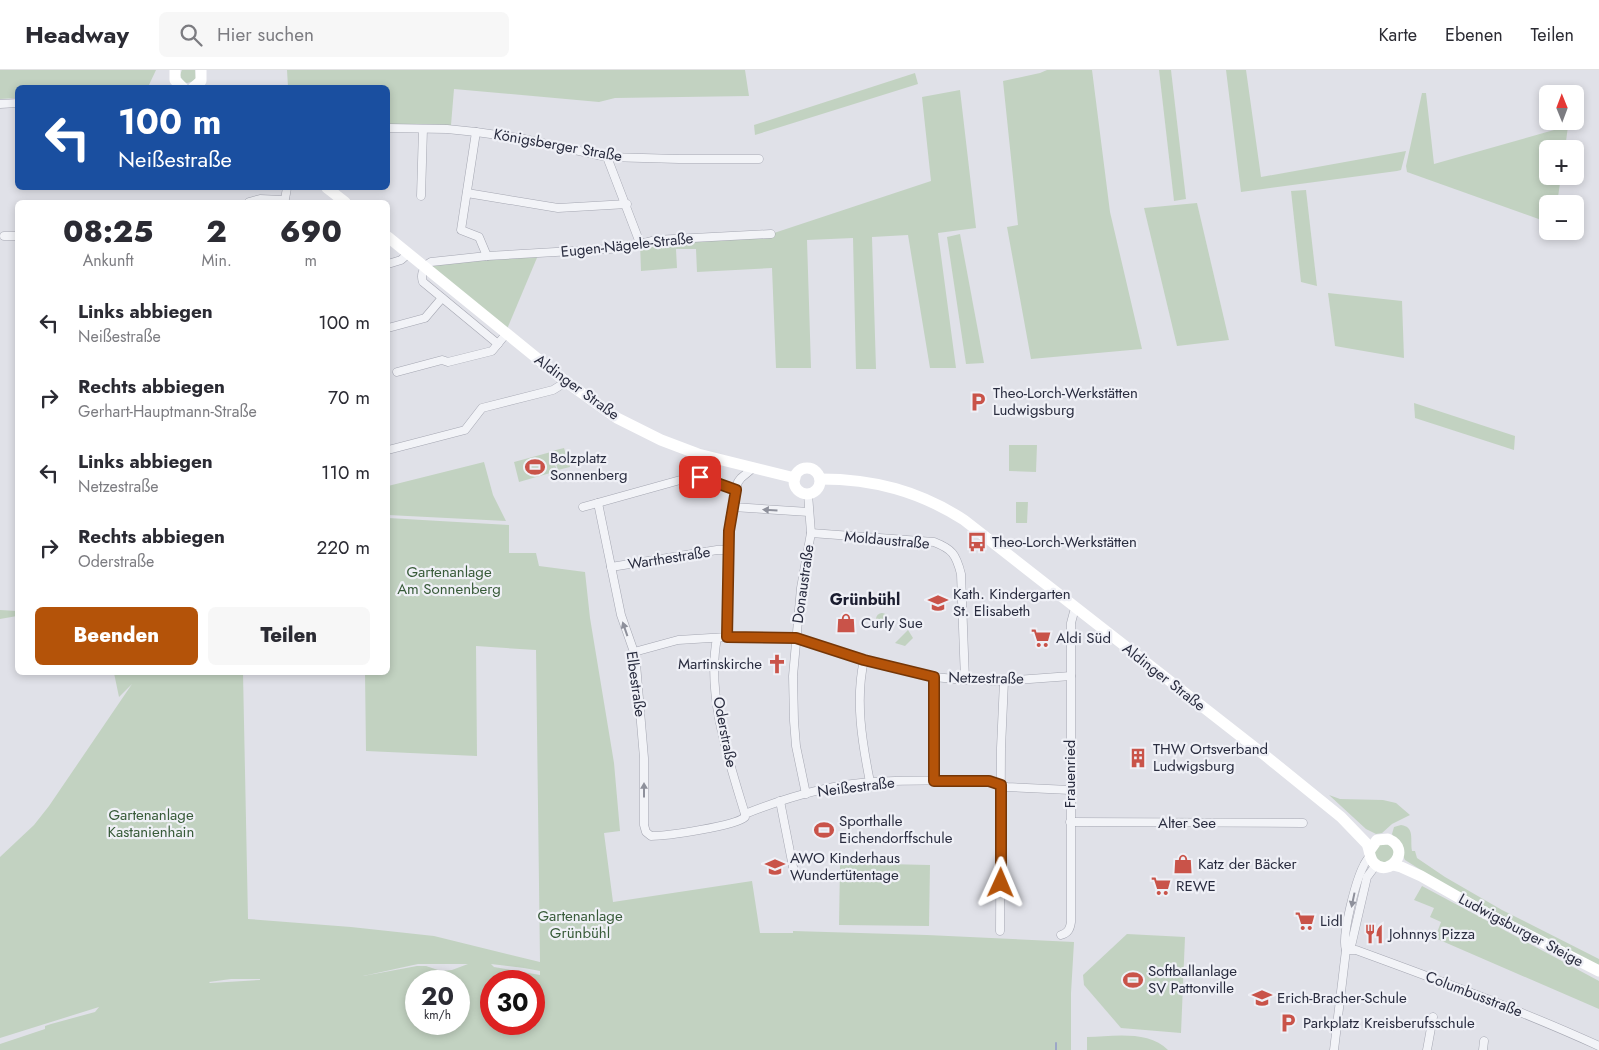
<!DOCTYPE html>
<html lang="de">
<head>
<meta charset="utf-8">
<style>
	:root { --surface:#fff; --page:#f7f7f7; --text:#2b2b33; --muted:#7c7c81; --line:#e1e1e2; --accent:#b45309 }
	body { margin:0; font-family:Jost,sans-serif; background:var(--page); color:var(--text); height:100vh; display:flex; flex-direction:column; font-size:19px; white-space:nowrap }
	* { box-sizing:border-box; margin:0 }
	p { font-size:16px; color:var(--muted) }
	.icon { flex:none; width:28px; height:28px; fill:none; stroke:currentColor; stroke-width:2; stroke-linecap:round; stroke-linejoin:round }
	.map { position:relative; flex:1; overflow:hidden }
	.side { position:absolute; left:15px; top:130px; width:375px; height:475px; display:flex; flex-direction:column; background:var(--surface); border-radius:8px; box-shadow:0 2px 8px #0003 }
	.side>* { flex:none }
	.hud { position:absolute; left:15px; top:15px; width:375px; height:105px; border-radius:8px; box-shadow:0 2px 8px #0003; background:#1a4fa0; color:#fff; overflow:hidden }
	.needle { width:32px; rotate:359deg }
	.tools { position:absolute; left:1539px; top:15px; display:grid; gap:10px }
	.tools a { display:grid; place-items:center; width:45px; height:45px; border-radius:8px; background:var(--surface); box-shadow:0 2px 8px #0003; font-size:25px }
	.speed { position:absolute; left:405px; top:900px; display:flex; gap:10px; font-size:25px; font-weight:700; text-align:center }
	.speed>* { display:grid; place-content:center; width:65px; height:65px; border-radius:50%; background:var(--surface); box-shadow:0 2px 8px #0003; line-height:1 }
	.speed small { font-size:12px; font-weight:400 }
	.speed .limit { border:8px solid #d22; background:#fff; color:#111 }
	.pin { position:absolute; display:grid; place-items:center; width:42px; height:42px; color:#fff; margin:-21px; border-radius:10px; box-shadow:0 2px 8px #0006 }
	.me { position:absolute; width:55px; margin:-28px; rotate:1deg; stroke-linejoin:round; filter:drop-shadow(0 0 4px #0008) }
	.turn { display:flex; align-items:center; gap:18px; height:105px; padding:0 20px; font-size:22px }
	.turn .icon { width:65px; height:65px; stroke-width:2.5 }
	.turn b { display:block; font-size:35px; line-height:42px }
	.eta { display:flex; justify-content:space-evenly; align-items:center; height:85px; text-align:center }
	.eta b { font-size:30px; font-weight:800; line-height:35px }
	.button { display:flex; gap:10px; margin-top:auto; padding:10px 20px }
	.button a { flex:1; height:58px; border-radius:8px; background:var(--accent); color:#fff; font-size:20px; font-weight:800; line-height:58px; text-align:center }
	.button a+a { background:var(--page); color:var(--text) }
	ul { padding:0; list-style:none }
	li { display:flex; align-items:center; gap:15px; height:75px; padding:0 20px }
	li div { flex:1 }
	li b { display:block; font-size:19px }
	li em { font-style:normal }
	header { display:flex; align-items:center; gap:30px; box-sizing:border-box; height:70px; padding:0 25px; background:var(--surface); border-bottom:1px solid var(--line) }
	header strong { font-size:24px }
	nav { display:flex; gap:28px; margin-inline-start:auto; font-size:18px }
	.search { width:350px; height:45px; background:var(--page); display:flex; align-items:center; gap:12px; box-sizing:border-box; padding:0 18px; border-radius:8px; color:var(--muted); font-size:19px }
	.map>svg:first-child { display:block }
	.green { fill:#c2d2c1; fill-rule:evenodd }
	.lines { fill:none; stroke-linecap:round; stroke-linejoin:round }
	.stream { stroke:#9ca7c7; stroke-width:2 }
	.street-casing { stroke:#a5a7b2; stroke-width:9 }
	.street { stroke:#f2f3f7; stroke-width:8 }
	.secondary { stroke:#fff; stroke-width:11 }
	.oneway { fill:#8e909b }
	.route-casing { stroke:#753606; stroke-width:12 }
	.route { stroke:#b45309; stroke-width:9 }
	.labels { text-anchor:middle; stroke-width:4.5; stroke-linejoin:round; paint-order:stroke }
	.street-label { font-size:15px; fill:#292c3f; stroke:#eff0f6 }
	.poi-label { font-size:15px; fill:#292c3f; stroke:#eff0f6; text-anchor:start }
	.park-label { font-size:15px; fill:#375a38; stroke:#eff0f6 }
	.neighbourhood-label { font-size:16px; font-weight:bold; fill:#1b1d30; stroke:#eff0f6 }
</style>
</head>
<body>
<header>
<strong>Headway</strong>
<div class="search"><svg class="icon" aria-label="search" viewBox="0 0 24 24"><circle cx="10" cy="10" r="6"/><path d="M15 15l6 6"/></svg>Hier suchen</div>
<nav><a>Karte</a><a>Ebenen</a><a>Teilen</a></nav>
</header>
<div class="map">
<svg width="1599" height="980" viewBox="0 0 1599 980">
	<rect width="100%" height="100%" fill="#e0e1e8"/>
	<g class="green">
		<polygon points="0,0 156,0 148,17 18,18 17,28 0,29"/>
		<polygon points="182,0 195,0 196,8 194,11 187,13 183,12 180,5"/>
		<polygon points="287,0 745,0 749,26 615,28 599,32 454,19 451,55 388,54 388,18 288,17"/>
		<polygon points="1047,0 1092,0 1110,142 1142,279 1031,289 1007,157 1018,155 1003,11 1040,3"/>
		<polygon points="1159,0 1171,0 1186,129 1174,131"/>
		<polygon points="1226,0 1246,0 1261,107 1406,81 1401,100 1397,101 1241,122"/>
		<polygon points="915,3 918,14 755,65 754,55"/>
		<polygon points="960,20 976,158 938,163 956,298 930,298 908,165 872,167 876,299 856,299 853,168 807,170 811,298 776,298 772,198 697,202 696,179 676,179 677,198 641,201 640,173 771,164 931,111 922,27"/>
		<polygon points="1422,23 1426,23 1434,94 1568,56 1565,79 1548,79 1548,106 1561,106 1557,134 1548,134 1547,152 1407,102 1406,96"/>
		<polygon points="1306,120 1317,216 1301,212 1291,121"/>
		<polygon points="1197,133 1229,270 1177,276 1144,138"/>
		<polygon points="960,164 984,293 966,294 947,167"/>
		<polygon points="539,183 507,259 428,194"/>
		<polygon points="1328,223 1402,231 1404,288 1335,276"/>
		<polygon points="1414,333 1515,366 1514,380 1415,348"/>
		<polygon points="1009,375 1037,375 1036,402 1009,401"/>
		<polygon points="564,378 570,397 558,400 552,381"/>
		<polygon points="551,382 557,401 519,412 514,392"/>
		<polygon points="484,392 493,425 506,451 388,445 388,416"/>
		<polygon points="1016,432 1028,432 1027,453 1016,453"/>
		<path d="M388,448l121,7v28h27l3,13 46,6 5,46 24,145 6,68 -16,2 9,69 139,-21 8,52h33v-2l134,4 147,7 -3,51v57h-1071v-6l45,-15v-3l6,-2 44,-12 4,-5 -99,31v-181l34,-32 15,-19 83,-122 -13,13 -5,-24h129l5,246 103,8 83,9 106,26 -4,-312 -60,-4 1,110 -111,-5 -1,-78 23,-1zM418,894h50l-16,6 -11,1 -15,-5h-9l-54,10zM491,894l33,4 16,3v4l-46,-8zM231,909h29v1l-50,3 -1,-1zM416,911h43v43h-43zM491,911h43v43h-43z"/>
		<polygon points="0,540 17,541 17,546 0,549"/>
		<circle cx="882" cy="549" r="6"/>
		<polygon points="908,560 913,568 905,576 895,573"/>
		<polygon points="1329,725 1340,729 1383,730 1396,733 1410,745 1392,754 1382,763 1376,764 1366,759"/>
		<path d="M1401,755c14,2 9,14 11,26h3l2,7 28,19 57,33 97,49v9l-96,-50 -74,-43 -24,-15 -13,-26 2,-7z"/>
		<polygon points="1386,771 1395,782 1389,792 1381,792 1375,787 1374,779"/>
		<polygon points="840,793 930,795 929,856 839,855"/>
		<polygon points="1422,816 1599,911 1599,939 1435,868 1441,852 1430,847 1434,838 1414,830"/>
		<polygon points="1127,864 1185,867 1181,963 1121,958 1084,915 1083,905"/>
		<path d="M1087,967c26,-1 62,-7 81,13h-81z"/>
	</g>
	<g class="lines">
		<polyline class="stream" points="1056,973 1056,980"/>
		<defs>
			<g id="street">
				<polyline points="0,34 18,33"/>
				<polyline points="388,58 447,59 476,62 519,68 607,87 679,89 759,89"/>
				<polyline points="476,62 461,160 479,167 487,186"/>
				<polyline points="607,87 640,173"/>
				<polyline points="467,123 558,138 627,134"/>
				<polyline points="421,126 423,59"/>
				<polyline points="249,132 260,129 282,130 285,129 287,118"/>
				<polyline points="4,166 18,166"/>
				<polyline points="388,194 401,190 408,184"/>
				<polyline points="388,258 425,248 442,228"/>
				<path d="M498,274l-75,-62c-3,-8 1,-16 8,-20l56,-6 138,-8 30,-8 116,-6"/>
				<polyline points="397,302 442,290 448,292 492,281 506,264"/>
				<polyline points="388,380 465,360 482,338 553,320 561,315 565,311"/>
				<path d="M598,433l23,112 13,37 2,12 8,94v67l2,7 5,4c15,0 85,-10 94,-19v-3c40,-16 83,-29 126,-32 39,-3 79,-1 118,-1l18,6 63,3"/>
				<polyline points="583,437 691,407 708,409 736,420"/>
				<polyline points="733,437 809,442"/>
				<path d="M811,463l123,9c18,7 22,12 27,32l4,106"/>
				<polyline points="611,497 717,480 728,480"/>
				<polyline points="727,567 797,568 864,590 934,607 965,610 1004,611 1071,606"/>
				<path d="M717,568c-11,57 12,123 28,176"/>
				<polyline points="634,582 678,570 727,567 729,461 730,448 738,412 741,408 753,398"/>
				<path d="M864,590c-9,40 -2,82 6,122"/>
				<polyline points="934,607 934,711"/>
				<polyline points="806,724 796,676 794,651 793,606 801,518 811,463 808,424"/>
				<polyline points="780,731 794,802"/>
				<polyline points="1070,752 1303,753"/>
				<polyline points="1000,861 1001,678 1004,611"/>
				<path d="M1061,865c7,-2 9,-6 10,-13v-299l4,-15"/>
				<path d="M1346,880h10c82,30 164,60 243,96"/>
				<polyline points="1346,880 1351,876 1352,872 1367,807 1373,799 1377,796"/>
				<path d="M1334,980l12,-100c-5,-14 10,-70 18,-85 1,-3 4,-6 6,-10"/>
				<polyline points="1427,980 1433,947"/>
				<polyline points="1483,980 1484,971"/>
			</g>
		</defs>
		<use href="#street" class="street-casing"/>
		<use href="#street" class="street"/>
		<g class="secondary">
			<polyline points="175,0 175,10 183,18"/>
			<polyline points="193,18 201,11 201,0"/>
			<polyline points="327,118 345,132"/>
			<polyline points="388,167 565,311 617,348 661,370 698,384 795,408"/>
			<circle cx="807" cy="411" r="13"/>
			<path d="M820,409c54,0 99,12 144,41l303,237 74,60 26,27c3,6 2,14 7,19 15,16 39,-14 14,-24l-11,1 -7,10"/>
			<polyline points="1393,795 1401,797 1421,806 1493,847 1599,901"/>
		</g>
	</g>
	<defs><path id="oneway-solid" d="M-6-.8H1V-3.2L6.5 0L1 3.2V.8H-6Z" transform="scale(1.25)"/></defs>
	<g class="oneway">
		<use href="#oneway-solid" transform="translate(770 440) rotate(-176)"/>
		<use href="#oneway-solid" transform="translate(625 559) rotate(-109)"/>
		<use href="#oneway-solid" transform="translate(644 720) rotate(-90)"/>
		<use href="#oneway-solid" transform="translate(1353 830) rotate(102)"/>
	</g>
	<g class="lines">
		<defs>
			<polyline id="route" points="700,407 736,420 729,461 727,567 796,568 864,590 934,607 934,711 989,711 1001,715 1001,813"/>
		</defs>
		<use href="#route" class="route-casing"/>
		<use href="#route" class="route"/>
	</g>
	<defs>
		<symbol id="parking-bare" viewBox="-9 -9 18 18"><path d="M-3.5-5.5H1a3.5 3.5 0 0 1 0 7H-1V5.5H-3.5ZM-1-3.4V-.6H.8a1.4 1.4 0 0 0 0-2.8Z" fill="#c95349" stroke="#eff0f6" stroke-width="2.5" paint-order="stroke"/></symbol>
		<symbol id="stadium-bare" viewBox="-9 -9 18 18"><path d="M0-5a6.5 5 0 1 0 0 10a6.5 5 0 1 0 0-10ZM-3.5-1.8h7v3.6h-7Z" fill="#c95349" stroke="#eff0f6" stroke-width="2.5" paint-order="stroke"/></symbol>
		<symbol id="bus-bare" viewBox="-9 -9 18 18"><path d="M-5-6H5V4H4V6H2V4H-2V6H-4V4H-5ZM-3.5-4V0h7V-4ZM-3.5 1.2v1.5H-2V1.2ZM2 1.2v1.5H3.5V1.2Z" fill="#c95349" stroke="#eff0f6" stroke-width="2.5" paint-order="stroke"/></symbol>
		<symbol id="school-bare" viewBox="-9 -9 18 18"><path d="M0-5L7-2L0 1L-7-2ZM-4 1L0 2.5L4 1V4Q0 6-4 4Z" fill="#c95349" stroke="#eff0f6" stroke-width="2.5" paint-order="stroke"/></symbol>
		<symbol id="shop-bare" viewBox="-9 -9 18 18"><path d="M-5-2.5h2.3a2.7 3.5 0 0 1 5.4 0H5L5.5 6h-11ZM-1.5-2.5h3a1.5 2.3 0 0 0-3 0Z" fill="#c95349" stroke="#eff0f6" stroke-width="2.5" paint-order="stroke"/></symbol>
		<symbol id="supermarket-bare" viewBox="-9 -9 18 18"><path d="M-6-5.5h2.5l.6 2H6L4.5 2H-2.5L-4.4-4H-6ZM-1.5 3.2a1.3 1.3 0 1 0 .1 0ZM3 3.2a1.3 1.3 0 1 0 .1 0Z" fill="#c95349" stroke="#eff0f6" stroke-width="2.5" paint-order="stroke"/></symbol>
		<symbol id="church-bare" viewBox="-9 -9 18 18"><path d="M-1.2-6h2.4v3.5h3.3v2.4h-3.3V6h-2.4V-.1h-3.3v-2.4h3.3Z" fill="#c95349" stroke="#eff0f6" stroke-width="2.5" paint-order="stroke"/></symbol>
		<symbol id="building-bare" viewBox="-9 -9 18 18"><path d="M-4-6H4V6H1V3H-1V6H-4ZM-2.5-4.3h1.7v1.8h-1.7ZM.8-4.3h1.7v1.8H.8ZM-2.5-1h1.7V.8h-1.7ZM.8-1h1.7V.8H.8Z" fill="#c95349" stroke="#eff0f6" stroke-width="2.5" paint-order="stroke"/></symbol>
		<symbol id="restaurant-bare" viewBox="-9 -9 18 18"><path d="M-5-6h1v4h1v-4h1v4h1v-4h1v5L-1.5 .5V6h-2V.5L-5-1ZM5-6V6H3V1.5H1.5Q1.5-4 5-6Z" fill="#c95349" stroke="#eff0f6" stroke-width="2.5" paint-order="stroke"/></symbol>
	</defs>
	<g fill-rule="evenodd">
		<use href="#parking-bare" x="964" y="318" width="28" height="28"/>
		<use href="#stadium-bare" x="521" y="383" width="28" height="28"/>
		<use href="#bus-bare" x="963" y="458" width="28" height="28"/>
		<use href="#school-bare" x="924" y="519" width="28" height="28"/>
		<use href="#shop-bare" x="832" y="539" width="28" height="28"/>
		<use href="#supermarket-bare" x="1027" y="554" width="28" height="28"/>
		<use href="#church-bare" x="763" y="580" width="28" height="28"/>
		<use href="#building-bare" x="1124" y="674" width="28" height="28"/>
		<use href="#stadium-bare" x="810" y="746" width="28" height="28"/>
		<use href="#shop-bare" x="1169" y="780" width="28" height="28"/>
		<use href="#school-bare" x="761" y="783" width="28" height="28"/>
		<use href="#supermarket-bare" x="1147" y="802" width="28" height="28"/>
		<use href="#supermarket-bare" x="1291" y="837" width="28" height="28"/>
		<use href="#restaurant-bare" x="1360" y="850" width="28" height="28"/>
		<use href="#stadium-bare" x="1119" y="896" width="28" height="28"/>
		<use href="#school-bare" x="1248" y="914" width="28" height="28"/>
		<use href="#parking-bare" x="1274" y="939" width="28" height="28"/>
	</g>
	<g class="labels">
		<g class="street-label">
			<text transform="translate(558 75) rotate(10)" y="5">Königsberger Straße</text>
			<text transform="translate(627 175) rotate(-6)" y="5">Eugen-Nägele-Straße</text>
			<text transform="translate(577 317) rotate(36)" y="5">Aldinger Straße</text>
			<text transform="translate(887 470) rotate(5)" y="5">Moldaustraße</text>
			<text transform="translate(669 488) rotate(-9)" y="5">Warthestraße</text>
			<text transform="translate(803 514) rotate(-82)" y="5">Donaustraße</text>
			<text transform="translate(1164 607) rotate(38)" y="5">Aldinger Straße</text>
			<text transform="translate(986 608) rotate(1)" y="5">Netzestraße</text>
			<text transform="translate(636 614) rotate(82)" y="5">Elbestraße</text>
			<text transform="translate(725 662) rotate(79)" y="5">Oderstraße</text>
			<text transform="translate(1070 704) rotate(-90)" y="5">Frauenried</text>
			<text transform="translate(856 717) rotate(-7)" y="5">Neißestraße</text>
			<text x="1187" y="758">Alter See</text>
			<text transform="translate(1521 860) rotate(28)" y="5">Ludwigsburger Steige</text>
			<text transform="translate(1474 924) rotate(21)" y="5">Columbusstraße</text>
		</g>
		<g class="poi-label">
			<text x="993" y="328">Theo-Lorch-Werkstätten<tspan x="993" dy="17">Ludwigsburg</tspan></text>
			<text x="550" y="393">Bolzplatz<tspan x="550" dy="17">Sonnenberg</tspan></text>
			<text x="992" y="477">Theo-Lorch-Werkstätten</text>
			<text x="953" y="529">Kath. Kindergarten<tspan x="953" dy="17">St. Elisabeth</tspan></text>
			<text x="861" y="558">Curly Sue</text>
			<text x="1056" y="573">Aldi Süd</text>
			<text x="762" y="599" text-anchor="end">Martinskirche</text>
			<text x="1153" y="684">THW Ortsverband<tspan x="1153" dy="17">Ludwigsburg</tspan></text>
			<text x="839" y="756">Sporthalle<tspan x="839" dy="17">Eichendorffschule</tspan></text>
			<text x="790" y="793">AWO Kinderhaus<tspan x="790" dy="17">Wundertütentage</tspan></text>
			<text x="1198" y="799">Katz der Bäcker</text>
			<text x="1176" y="821">REWE</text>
			<text x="1320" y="856">Lidl</text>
			<text x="1389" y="869">Johnnys Pizza</text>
			<text x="1148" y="906">Softballanlage<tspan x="1148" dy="17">SV Pattonville</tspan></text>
			<text x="1277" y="933">Erich-Bracher-Schule</text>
			<text x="1303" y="958">Parkplatz Kreisberufsschule</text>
		</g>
		<g class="park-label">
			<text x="449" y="507">Gartenanlage<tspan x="449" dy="17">Am Sonnenberg</tspan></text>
			<text x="151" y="750">Gartenanlage<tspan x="151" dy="17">Kastanienhain</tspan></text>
			<text x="580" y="851">Gartenanlage<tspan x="580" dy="17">Grünbühl</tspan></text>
		</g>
		<g class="neighbourhood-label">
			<text x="865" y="535">Grünbühl</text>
		</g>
	</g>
</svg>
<div class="tools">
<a><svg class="needle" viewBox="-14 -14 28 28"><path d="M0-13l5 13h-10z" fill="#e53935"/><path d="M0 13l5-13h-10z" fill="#7c7c81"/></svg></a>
<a>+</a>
<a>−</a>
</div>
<div class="speed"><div>20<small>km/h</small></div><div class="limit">30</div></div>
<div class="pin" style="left:700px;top:407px;background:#d93025"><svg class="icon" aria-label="arrive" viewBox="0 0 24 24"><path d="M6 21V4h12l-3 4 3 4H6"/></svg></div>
<svg class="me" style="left:1001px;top:813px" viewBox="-20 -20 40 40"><path d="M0-17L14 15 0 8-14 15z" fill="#b45309" stroke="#fff" stroke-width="4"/></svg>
<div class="hud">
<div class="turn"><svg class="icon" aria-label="left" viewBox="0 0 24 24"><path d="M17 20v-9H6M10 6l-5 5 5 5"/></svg><div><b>100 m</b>Neißestraße</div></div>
</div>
<section class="side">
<div class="eta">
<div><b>08:25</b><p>Ankunft</p></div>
<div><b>2</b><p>Min.</p></div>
<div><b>690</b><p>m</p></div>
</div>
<ul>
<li><svg class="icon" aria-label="left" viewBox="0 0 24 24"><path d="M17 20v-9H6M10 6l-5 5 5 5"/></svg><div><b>Links abbiegen</b><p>Neißestraße</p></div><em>100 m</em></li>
<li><svg class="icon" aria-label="right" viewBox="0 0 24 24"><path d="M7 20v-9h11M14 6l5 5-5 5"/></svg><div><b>Rechts abbiegen</b><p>Gerhart-Hauptmann-Straße</p></div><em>70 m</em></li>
<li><svg class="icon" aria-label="left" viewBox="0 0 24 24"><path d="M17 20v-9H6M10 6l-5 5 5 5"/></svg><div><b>Links abbiegen</b><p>Netzestraße</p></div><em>110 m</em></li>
<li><svg class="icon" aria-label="right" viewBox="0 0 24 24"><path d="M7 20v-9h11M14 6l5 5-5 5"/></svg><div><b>Rechts abbiegen</b><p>Oderstraße</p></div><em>220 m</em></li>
</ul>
<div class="button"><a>Beenden</a><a>Teilen</a></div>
</section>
</div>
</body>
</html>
